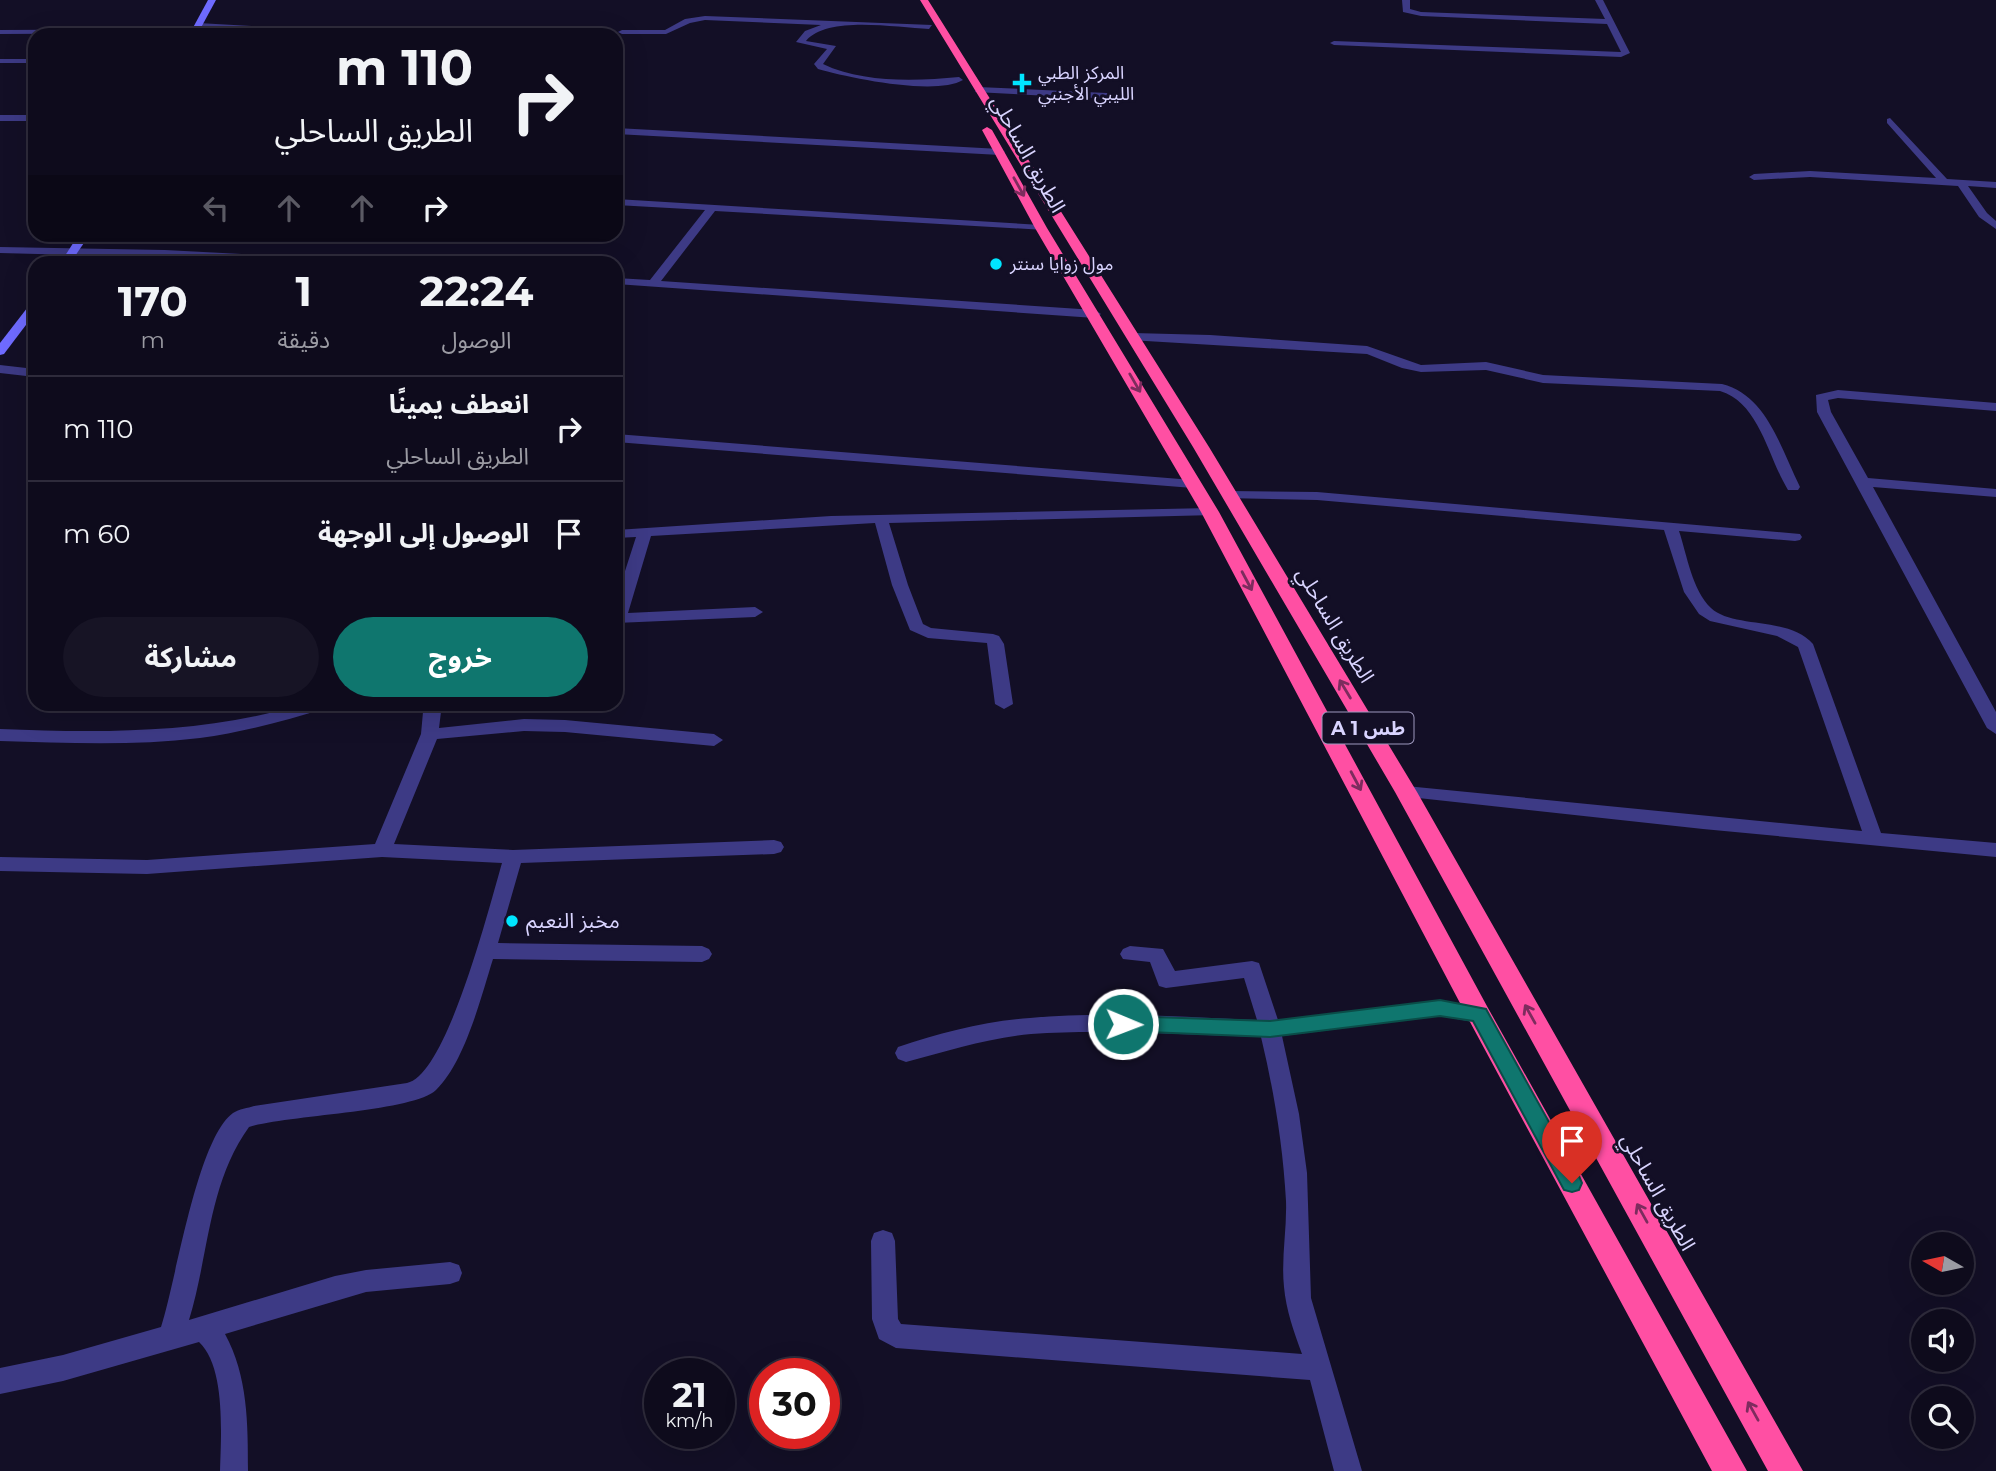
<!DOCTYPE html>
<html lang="ar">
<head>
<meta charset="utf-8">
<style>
	:root { --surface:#0e0b1c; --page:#171425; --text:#f1f3f6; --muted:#9b9ba3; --line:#2e2b3b; --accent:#0f766e }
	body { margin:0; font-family:Montserrat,"Noto Sans Arabic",sans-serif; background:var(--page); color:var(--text); direction:rtl; height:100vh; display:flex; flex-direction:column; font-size:26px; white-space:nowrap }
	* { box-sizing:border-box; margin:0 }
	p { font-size:23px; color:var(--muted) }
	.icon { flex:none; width:38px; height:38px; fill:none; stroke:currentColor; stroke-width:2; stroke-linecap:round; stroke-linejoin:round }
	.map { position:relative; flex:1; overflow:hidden; direction:ltr }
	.side { position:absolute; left:28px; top:256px; width:595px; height:455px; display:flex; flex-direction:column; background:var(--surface); border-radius:21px; box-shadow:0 7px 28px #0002,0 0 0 2px var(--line); direction:rtl }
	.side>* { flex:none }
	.guide { position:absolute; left:28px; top:28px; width:595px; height:214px; border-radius:21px; box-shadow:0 7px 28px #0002,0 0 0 2px var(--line); direction:rtl; background:#0e0b1c; color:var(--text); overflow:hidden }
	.needle { width:46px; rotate:279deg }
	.fabs { position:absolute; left:1911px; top:1232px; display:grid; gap:14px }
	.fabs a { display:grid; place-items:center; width:63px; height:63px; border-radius:50%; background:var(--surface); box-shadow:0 7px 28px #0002,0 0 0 2px var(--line); font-size:35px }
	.speed { position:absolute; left:644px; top:1358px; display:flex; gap:14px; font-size:35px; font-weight:700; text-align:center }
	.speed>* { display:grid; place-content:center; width:91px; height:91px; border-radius:50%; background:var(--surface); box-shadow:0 7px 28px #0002,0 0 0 2px var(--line); line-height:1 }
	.speed small { font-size:18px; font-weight:400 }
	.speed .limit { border:10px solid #d22; background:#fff; color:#111 }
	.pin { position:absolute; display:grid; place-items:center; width:60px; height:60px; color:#fff; margin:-72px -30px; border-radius:50% 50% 50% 0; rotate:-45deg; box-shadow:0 0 7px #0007 }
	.pin .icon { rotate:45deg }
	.me { position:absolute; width:77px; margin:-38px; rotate:91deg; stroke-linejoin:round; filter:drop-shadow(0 0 5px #0008) }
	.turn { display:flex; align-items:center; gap:24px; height:147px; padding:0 35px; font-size:32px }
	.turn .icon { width:91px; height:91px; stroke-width:2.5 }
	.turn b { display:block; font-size:49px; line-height:60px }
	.lanes { display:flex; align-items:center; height:66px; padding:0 35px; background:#0003; justify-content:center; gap:35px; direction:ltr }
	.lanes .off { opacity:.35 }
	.eta { display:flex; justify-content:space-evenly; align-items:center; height:119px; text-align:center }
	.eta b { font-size:42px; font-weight:700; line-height:49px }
	.cta { display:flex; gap:14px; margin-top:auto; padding:14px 35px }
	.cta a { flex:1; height:80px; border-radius:42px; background:var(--accent); color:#fff; font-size:28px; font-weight:700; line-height:80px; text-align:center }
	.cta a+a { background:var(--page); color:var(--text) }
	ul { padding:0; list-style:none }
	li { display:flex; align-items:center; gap:21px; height:105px; padding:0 35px; border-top:2px solid var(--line) }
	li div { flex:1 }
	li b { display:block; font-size:26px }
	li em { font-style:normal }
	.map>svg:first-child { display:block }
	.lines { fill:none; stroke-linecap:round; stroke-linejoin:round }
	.street { fill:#3d3a85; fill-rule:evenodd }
	.secondary { fill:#6f6bff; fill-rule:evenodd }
	.highway { fill:#ff4fa3; fill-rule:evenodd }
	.oneway { stroke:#7d2c5e }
	.route { fill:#0f766e; stroke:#0a4d48; stroke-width:2 }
	.poi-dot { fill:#00e5ff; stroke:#130f26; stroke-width:2.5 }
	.labels { text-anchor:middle; stroke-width:6; stroke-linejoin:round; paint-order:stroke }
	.far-poi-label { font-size:18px; fill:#d9d4ff; stroke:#130f26; text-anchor:start }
	.shield { fill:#130f26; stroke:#9e99be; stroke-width:2 }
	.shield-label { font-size:19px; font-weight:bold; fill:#d9d4ff }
	.street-label { font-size:21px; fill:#d9d4ff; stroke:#130f26 }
	.poi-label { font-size:21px; fill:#d9d4ff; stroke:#130f26; text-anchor:start }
</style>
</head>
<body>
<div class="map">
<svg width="1996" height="1471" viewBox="0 0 1996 1471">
	<rect width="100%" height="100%" fill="#130f26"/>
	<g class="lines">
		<g class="street">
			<polygon points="1402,0 1410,0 1410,9 1421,12 1605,19 1595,0 1603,0 1630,53 1621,57 1334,45 1330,43 1334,41 1621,52 1607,24 1421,16 1403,12"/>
			<path d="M705,16l227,9 -3,4c-33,-1 -101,-14 -123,12l30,5 -13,18c39,19 93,17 136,13l4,3c-27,16 -114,-2 -145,-11l-4,-5 13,-15 -31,-7 9,-11 16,-6 -116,-5 -15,3 -24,11h-44l-4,-2 4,-2h43l20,-11z"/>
			<polygon points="198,23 379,33 383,35 195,27"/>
			<polygon points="198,29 195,33 0,34 0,30"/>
			<rect x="0" y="59" width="35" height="4"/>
			<polygon points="978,87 1128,94 1132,97 1128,100 975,92"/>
			<rect x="0" y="115" width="35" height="6"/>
			<polygon points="1890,118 1947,179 1996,182 1996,188 1968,186 1987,213 1996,221 1996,229 1979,217 1958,186 1810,177 1754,180 1749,177 1754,174 1810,171 1936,178 1887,123 1887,119"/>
			<polygon points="616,128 1000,149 1005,152 1000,155 616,134"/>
			<polygon points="616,199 1041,225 1046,228 1045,230 715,211 661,281 1095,310 1101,314 1095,318 616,284 616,278 650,280 705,210 616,205"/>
			<polygon points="0,247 165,250 336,259 341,262 0,253"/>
			<path d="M1133,333l77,2 157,11 54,19 65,-3 57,13 179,9c45,11 59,65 78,103l-2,3h-10c-20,-32 -28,-87 -68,-99l-177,-8 -57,-13 -65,2 -19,-4 -35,-14 -238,-14v-6z"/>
			<polygon points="0,365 35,369 35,377 0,373"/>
			<polygon points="1838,390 1996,403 1996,411 1838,398 1828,400 1831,412 1868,478 1996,489 1996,497 1873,487 1996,712 1996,734 1987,728 1817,412 1816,395"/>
			<polygon points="616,434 1193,480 1200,484 1193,488 616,442"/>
			<path d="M1229,491l88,1 483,42 2,3 -2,3 -5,1 -116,-10c8,24 13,59 32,77 22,21 78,8 102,36l68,189 115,10v14l-293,-28 -303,-33 -3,-4 3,-4 6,-2 456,45 -64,-184 -21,-11 -67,-15 -11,-7 -15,-22 -20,-62 -347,-30 -93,-2v-6z"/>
			<polygon points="1210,508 1215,509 1217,512 1215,515 889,523 908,585 923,624 931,628 993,634 999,636 1004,644 1013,704 1004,709 995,704 987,643 928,638 910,630 892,585 875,523 651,536 628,613 755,607 763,612 755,617 616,623 616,599 636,537 616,538 616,530 831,516"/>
			<path d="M303,704h26l-3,4c-41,13 -83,24 -126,30 -66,8 -133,5 -200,3v-12c103,4 204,5 303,-25z"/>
			<path d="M418,704h17l6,8 -2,16 85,-9 41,1 149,14 9,6 -9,6 -149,-14 -41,-1 -87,8 -43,105 119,6 261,-10 7,2 3,5 -3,5 -7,2 -253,9 -23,80 204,3 7,3 3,5 -3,5 -7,3 -209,-3c-12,38 -28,103 -57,131 -23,22 -149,25 -187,37 -41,57 -40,128 -60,193l146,-44 31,-6 84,-8 9,3 3,8 -3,8 -9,3 -84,8 -141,42c23,42 23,90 23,137h-28c1,-35 6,-104 -21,-129l-136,39 -63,13v-26l63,-13 98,-28c15,-46 36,-188 72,-214 6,-4 15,-5 21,-7l153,-23c40,-8 83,-179 95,-220l-120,-6 -235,17 -147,-3v-14l147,3 228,-16 46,-110 2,-22z"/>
			<path d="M1130,946l33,3 12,22 77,-10 7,2 19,57 162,-20 47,9 3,6 -3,6 -8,2 -39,-7 -158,20 17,78 8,59 4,125 51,173h-28l-24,-91 -414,-32 -17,-9 -7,-20 -1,-78 3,-8 9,-3 9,3 3,8 3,78 3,5 401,30c-8,-22 -16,-44 -18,-67 -3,-29 3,-57 2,-86 -3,-55 -12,-110 -25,-164 -76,-2 -154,-8 -230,-3 -43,4 -84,17 -125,28l-8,-3 -3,-6 3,-6c42,-14 88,-26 132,-29 75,-7 152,-1 227,2l-13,-42 -78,10 -7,-2 -9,-24 -27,-3 -3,-5 3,-5z"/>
		</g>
		<g class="secondary">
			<polygon points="208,0 216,0 197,35 189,35"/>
			<polygon points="79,234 90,234 71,262 61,262"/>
			<polygon points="35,302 35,313 4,354 0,355 0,343 31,303"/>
		</g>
		<g class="highway">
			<polygon points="920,0 928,0 1209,447 1417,792 1803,1471 1768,1471 1395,792 1193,447"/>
			<polygon points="987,127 992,130 1047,228 1219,512 1488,1008 1747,1471 1712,1471 1470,1022 1201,512 1035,228 982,130"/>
		</g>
	</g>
	<defs><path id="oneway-shaft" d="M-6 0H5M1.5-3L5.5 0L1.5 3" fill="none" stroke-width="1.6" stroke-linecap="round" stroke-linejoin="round" transform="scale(1.75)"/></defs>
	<g class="oneway">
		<use href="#oneway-shaft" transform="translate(1019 187) rotate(61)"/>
		<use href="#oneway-shaft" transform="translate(1135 383) rotate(60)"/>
		<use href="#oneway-shaft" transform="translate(1247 581) rotate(62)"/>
		<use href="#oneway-shaft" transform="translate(1345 689) rotate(-121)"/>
		<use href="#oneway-shaft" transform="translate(1356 781) rotate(62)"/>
		<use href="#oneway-shaft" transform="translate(1530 1014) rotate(-119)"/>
		<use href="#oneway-shaft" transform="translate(1642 1213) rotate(-119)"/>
		<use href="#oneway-shaft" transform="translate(1753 1411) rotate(-119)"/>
	</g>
	<polygon class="route" points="1440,1000 1486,1009 1579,1176 1582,1183 1579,1190 1572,1192 1564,1190 1473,1021 1440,1016 1270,1037 1123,1031 1116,1029 1113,1024 1116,1018 1123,1016 1270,1021"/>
	<g class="poi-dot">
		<path d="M1018.5 72.5h7v7h7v7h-7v7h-7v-7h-7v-7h7z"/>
		<circle cx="996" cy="264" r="7"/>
		<circle cx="512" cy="921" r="7"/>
	</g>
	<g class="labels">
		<g class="far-poi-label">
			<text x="1038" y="79">المركز الطبي<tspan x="1038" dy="21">الليبي الأجنبي</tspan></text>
			<text x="1010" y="270">مول زوايا سنتر</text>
		</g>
		<rect class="shield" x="1322.5" y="712.5" width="91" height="31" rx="5"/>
		<g class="shield-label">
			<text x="1368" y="735">A 1 طس</text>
		</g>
		<g class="street-label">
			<text transform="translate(1028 154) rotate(61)" y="7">الطريق الساحلي</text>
			<text transform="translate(1335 625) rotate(59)" y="7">الطريق الساحلي</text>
			<text transform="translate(1658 1192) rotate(61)" y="7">الطريق الساحلي</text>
		</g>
		<g class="poi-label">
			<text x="526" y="928">مخبز النعيم</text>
		</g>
	</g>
</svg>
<div class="fabs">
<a><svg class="needle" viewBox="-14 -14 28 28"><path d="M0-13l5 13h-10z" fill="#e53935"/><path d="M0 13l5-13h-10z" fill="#9b9ba3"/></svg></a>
<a><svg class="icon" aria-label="sound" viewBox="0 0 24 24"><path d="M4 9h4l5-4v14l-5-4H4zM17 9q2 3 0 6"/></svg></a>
<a><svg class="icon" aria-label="search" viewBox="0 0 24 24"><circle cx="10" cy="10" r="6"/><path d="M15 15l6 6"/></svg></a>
</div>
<div class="speed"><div>21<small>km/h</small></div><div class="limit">30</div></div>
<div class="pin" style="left:1572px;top:1183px;background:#d93025"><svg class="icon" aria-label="arrive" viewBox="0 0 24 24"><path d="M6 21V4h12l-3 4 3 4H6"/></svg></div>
<svg class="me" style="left:1123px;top:1024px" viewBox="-20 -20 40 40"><circle r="17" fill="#0f766e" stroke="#fff" stroke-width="3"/><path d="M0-11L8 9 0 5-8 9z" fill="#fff"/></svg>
<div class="guide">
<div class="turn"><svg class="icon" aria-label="right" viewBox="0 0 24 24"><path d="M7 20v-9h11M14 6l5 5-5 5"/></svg><div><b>110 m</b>الطريق الساحلي</div></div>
<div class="lanes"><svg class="icon off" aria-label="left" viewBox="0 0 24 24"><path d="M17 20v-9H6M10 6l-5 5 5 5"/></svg><svg class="icon off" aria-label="ahead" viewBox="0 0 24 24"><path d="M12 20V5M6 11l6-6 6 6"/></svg><svg class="icon off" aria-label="ahead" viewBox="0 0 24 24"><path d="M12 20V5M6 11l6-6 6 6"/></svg><svg class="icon" aria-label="right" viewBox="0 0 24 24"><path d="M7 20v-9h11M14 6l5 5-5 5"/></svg></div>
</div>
<section class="side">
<div class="eta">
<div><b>22:24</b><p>الوصول</p></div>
<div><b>1</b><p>دقيقة</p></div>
<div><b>170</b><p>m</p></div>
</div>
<ul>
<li><svg class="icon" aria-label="right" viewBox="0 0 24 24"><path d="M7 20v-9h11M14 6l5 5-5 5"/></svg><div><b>انعطف يمينًا</b><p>الطريق الساحلي</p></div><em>110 m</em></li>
<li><svg class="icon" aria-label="arrive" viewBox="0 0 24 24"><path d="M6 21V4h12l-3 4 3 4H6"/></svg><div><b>الوصول إلى الوجهة</b></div><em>60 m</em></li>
</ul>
<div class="cta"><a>خروج</a><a>مشاركة</a></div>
</section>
</div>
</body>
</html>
